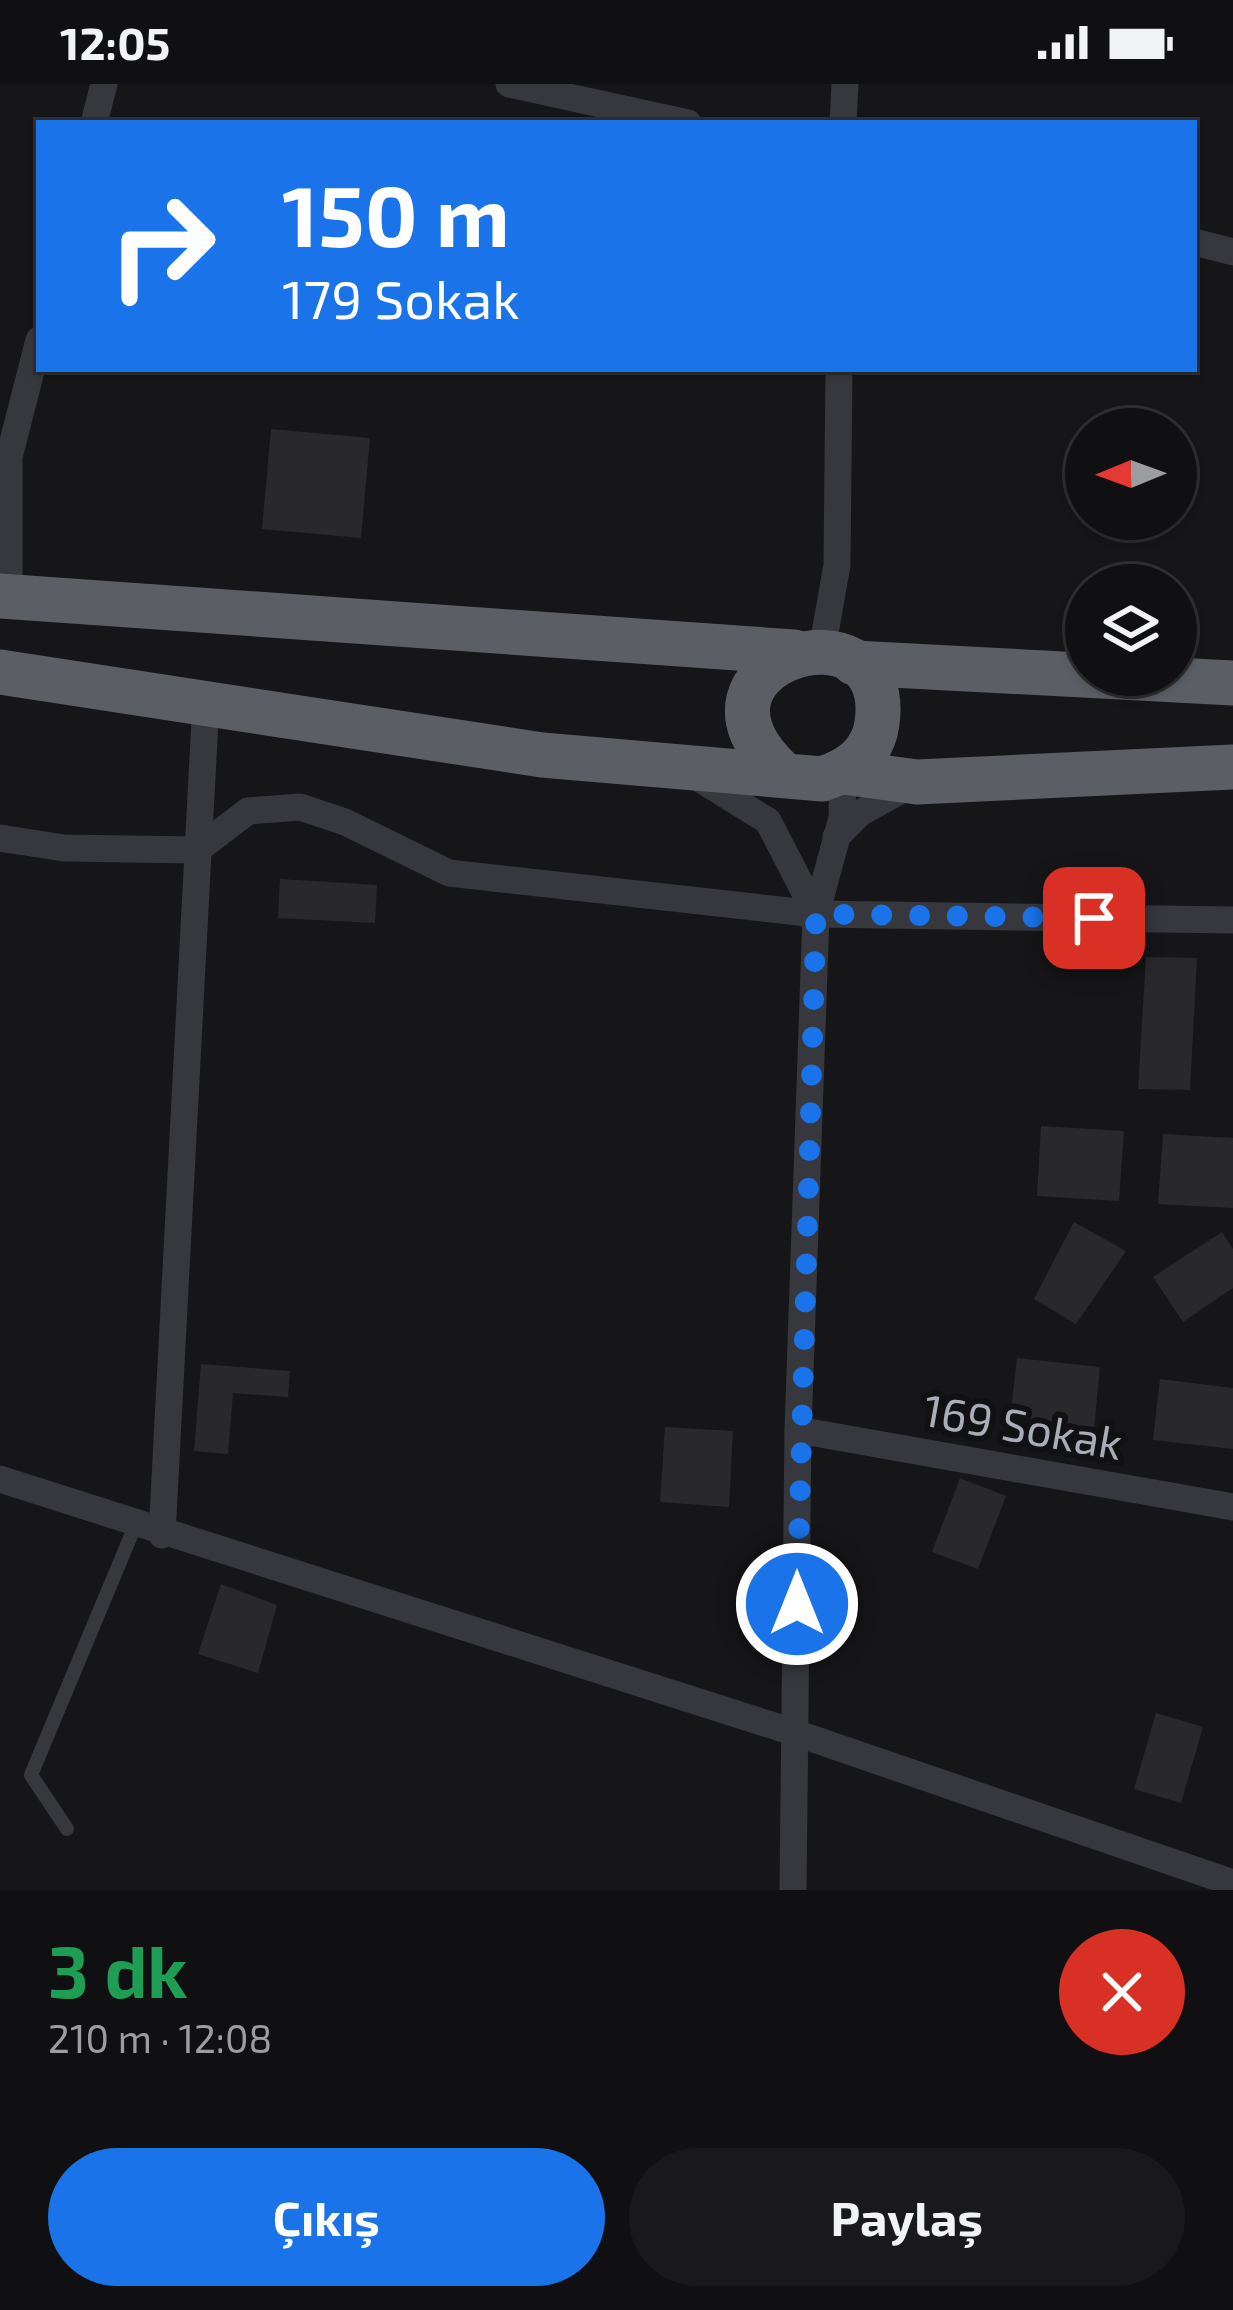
<!DOCTYPE html>
<html lang="tr">
<head>
<meta charset="utf-8">
<style>
	:root { --surface:#101012; --page:#19191b; --text:#f1f3f6; --muted:#9c9d9f; --line:#303032; --accent:#1a73e8 }
	body { margin:0; font-family:"Exo 2",sans-serif; background:var(--page); color:var(--text); height:100vh; display:flex; flex-direction:column; font-size:45px; white-space:nowrap }
	* { box-sizing:border-box; margin:0 }
	p { font-size:39px; color:var(--muted) }
	.icon { flex:none; width:66px; height:66px; fill:none; stroke:currentColor; stroke-width:2; stroke-linecap:round; stroke-linejoin:round }
	.map { position:relative; height:1806px; overflow:hidden }
	.sheet { display:flex; flex-direction:column; background:var(--surface); flex:1 }
	.sheet>* { flex:none }
	.banner { position:absolute; left:36px; top:36px; width:1161px; height:252px; border-radius:0px; box-shadow:0 3px 9px #0004,0 0 0 3px var(--line); background:#1a73e8; color:#fff; overflow:hidden }
	.needle { width:78px; rotate:269deg }
	.controls { position:absolute; left:1065px; top:324px; display:grid; gap:24px }
	.controls a { display:grid; place-items:center; width:132px; height:132px; border-radius:50%; background:var(--surface); box-shadow:0 3px 9px #0004,0 0 0 3px var(--line); font-size:60px }
	.pin { position:absolute; display:grid; place-items:center; width:102px; height:102px; color:#fff; margin:-51px; border-radius:24px; box-shadow:0 6px 18px #0006 }
	.me { position:absolute; width:132px; margin:-66px; rotate:0deg; stroke-linejoin:round; filter:drop-shadow(0 0 9px #0008) }
	.turn { display:flex; align-items:center; gap:42px; height:252px; padding:0 48px; font-size:54px }
	.turn .icon { width:156px; height:156px; stroke-width:2.5 }
	.turn b { display:block; font-size:84px; line-height:102px }
	.round { display:grid; place-items:center; flex:none; width:126px; height:126px; border-radius:63px; background:var(--page) }
	.head { display:flex; align-items:center; justify-content:space-between; height:204px; padding:0 48px }
	h1 { font-size:72px; font-weight:700; line-height:90px; color:#1e9e55 }
	.action { display:flex; gap:24px; margin-top:auto; padding:24px 48px }
	.action a { flex:1; height:138px; border-radius:72px; background:var(--accent); color:#fff; font-size:48px; font-weight:700; line-height:138px; text-align:center }
	.action a+a { background:var(--page); color:var(--text) }
	.status { display:flex; justify-content:space-between; align-items:center; height:84px; padding:0 60px; background:var(--surface); direction:ltr }
	.status svg { height:33px; fill:currentColor }
	.map>svg:first-child { display:block }
	.building { fill:#29292c }
	.lines { fill:none; stroke-linecap:round; stroke-linejoin:round }
	.service { stroke:#37383d; stroke-width:14 }
	.minor { stroke:#37383d; stroke-width:27 }
	.trunk { stroke:#5b5e65; stroke-width:45 }
	.route { stroke:#1a73e8; stroke-width:21; stroke-dasharray:0 37.8 }
	.labels { text-anchor:middle; stroke-width:12; stroke-linejoin:round; paint-order:stroke }
	.street-label { font-size:45px; fill:#a8adb8; stroke:#111113 }
</style>
</head>
<body>
<div class="status"><b>12:05</b><svg viewBox="0 0 49 12"><path d="M0 12V9h3v3zM5 12V6h3v6zM10 12V3h3v9zM15 12V0h3v12zM26 1h20v11H26zM47 4h2v5h-2z"/></svg></div>
<div class="map">
<svg width="1233" height="1806" viewBox="0 0 1233 1806">
	<rect width="100%" height="100%" fill="#161618"/>
	<g class="building">
		<polygon points="271,345 370,354 361,454 262,445"/>
		<polygon points="280,795 377,801 375,839 278,834"/>
		<polygon points="1146,873 1197,874 1190,1006 1138,1005"/>
		<polygon points="1041,1042 1124,1047 1119,1117 1037,1112"/>
		<polygon points="1163,1050 1233,1054 1233,1124 1158,1120"/>
		<polygon points="1074,1138 1126,1167 1076,1240 1034,1215"/>
		<polygon points="1222,1148 1233,1165 1233,1204 1183,1238 1153,1193"/>
		<polygon points="1017,1274 1100,1283 1094,1344 1010,1335"/>
		<polygon points="201,1280 290,1287 288,1313 233,1309 228,1370 194,1367"/>
		<polygon points="1160,1295 1233,1304 1233,1365 1153,1356"/>
		<polygon points="665,1343 733,1347 729,1423 660,1418"/>
		<polygon points="960,1394 1006,1412 978,1485 932,1468"/>
		<polygon points="221,1500 277,1521 258,1589 198,1570"/>
		<polygon points="1156,1629 1203,1643 1181,1719 1134,1705"/>
	</g>
	<g class="lines">
		<polyline class="service" points="67,1745 31,1691 135,1442"/>
		<g class="minor">
			<polyline points="509,0 688,39"/>
			<polyline points="94,39 104,0"/>
			<polyline points="843,39 845,0"/>
			<polyline points="1194,158 1233,168"/>
			<polyline points="9,513 9,373 39,256"/>
			<polyline points="822,566 837,481 839,285"/>
			<polyline points="697,693 768,737 816,830"/>
			<polyline points="836,753 860,729 916,698"/>
			<polyline points="0,754 64,764 197,766 248,727 300,723 345,738 449,789 816,830 1233,836"/>
			<polyline points="798,1346 1233,1423"/>
			<polyline points="0,1395 796,1649 1233,1799"/>
			<polyline points="162,1451 206,617"/>
			<polyline points="793,1806 798,1346 816,830 842,734 843,688"/>
		</g>
		<g class="trunk">
			<polyline points="0,512 794,568"/>
			<polyline points="854,579 1233,599"/>
			<path d="M0,588l542,83 280,24c28,-9 51,-25 55,-56 18,-130 -214,-61 -96,49"/>
			<polyline points="843,688 917,698 1233,683"/>
		</g>
	</g>
	<g class="lines">
		<polyline class="route" points="797,1520 816,830 1094,834"/>
	</g>
	<g class="labels">
		<g class="street-label">
			<text transform="translate(1023 1343) rotate(10)" y="16">169 Sokak</text>
		</g>
	</g>
</svg>
<div class="controls">
<a><svg class="needle" viewBox="-14 -14 28 28"><path d="M0-13l5 13h-10z" fill="#e53935"/><path d="M0 13l5-13h-10z" fill="#9c9d9f"/></svg></a>
<a><svg class="icon" aria-label="layers" viewBox="0 0 24 24"><path d="M12 4l9 5-9 5-9-5zM3 14l9 5 9-5"/></svg></a>
</div>
<div class="pin" style="left:1094px;top:834px;background:#d93025"><svg class="icon" aria-label="arrive" viewBox="0 0 24 24"><path d="M6 21V4h12l-3 4 3 4H6"/></svg></div>
<svg class="me" style="left:797px;top:1520px" viewBox="-20 -20 40 40"><circle r="17" fill="#1a73e8" stroke="#fff" stroke-width="3"/><path d="M0-11L8 9 0 5-8 9z" fill="#fff"/></svg>
<div class="banner">
<div class="turn"><svg class="icon" aria-label="right" viewBox="0 0 24 24"><path d="M7 20v-9h11M14 6l5 5-5 5"/></svg><div><b>150 m</b>179 Sokak</div></div>
</div>
</div>
<section class="sheet">
<div class="head"><div><h1>3 dk</h1><p>210 m · 12:08</p></div><a class="round" style="background:#d93025;color:#fff"><svg class="icon" aria-label="close" viewBox="0 0 24 24"><path d="M6 6l12 12M18 6L6 18"/></svg></a></div>
<div class="action"><a>Çıkış</a><a>Paylaş</a></div>
</section>
</body>
</html>
